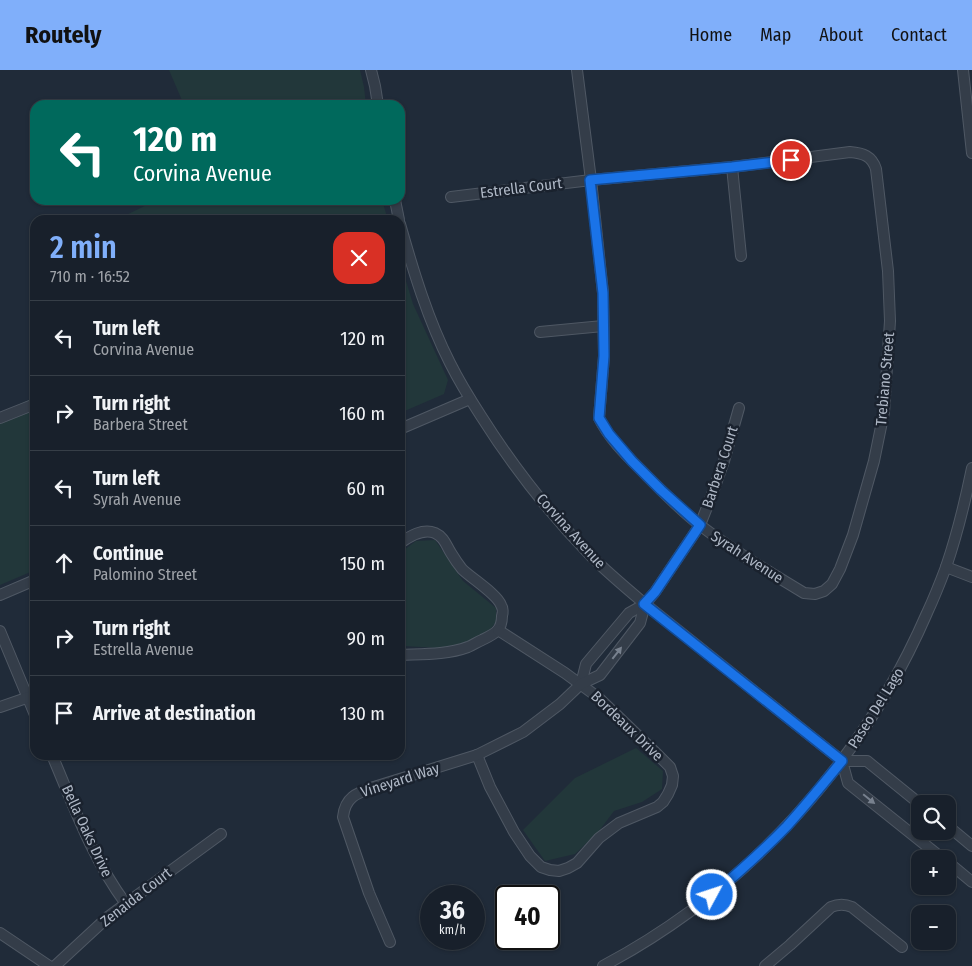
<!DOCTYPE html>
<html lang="en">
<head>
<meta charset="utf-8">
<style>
	:root { --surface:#18202b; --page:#212833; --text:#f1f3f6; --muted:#9fa3a9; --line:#363e47; --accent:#80affa }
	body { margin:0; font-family:"Fira Sans Condensed",sans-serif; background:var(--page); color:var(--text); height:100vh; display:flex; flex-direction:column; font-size:19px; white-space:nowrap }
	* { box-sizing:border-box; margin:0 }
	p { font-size:16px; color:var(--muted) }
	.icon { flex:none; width:28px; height:28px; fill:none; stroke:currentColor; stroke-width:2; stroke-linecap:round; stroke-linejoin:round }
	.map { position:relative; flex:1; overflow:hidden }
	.details { position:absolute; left:30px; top:145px; width:375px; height:545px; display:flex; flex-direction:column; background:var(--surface); border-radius:15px; box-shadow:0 1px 4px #0004,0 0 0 1px var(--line) }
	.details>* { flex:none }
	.guide { position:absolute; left:30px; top:30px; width:375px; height:105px; border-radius:15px; box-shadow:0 1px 4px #0004,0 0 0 1px var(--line); background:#00695c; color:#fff; overflow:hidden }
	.tools { position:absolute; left:911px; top:725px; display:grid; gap:10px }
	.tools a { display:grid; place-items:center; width:45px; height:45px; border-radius:10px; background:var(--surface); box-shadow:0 1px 4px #0004,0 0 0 1px var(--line); font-size:25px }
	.speed { position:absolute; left:420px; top:815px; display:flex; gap:10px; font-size:25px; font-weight:700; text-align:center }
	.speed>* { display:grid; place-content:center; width:65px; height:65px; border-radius:50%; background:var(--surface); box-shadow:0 1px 4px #0004,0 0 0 1px var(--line); line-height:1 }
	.speed small { font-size:12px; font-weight:400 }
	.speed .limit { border:2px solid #111; border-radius:8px; background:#fff; color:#111 }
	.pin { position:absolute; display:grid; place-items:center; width:42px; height:42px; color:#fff; margin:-21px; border:2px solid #fff; border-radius:50%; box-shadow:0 1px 5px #0007 }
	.me { position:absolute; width:55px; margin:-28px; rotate:50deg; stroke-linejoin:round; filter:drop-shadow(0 0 4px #0008) }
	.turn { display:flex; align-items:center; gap:18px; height:105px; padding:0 20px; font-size:22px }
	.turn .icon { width:65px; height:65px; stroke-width:2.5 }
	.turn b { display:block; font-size:35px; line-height:42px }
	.round { display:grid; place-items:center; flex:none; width:52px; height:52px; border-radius:15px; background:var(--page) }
	.overview { display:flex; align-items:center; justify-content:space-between; height:85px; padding:0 20px }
	h1 { font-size:30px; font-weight:600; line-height:38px; color:var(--accent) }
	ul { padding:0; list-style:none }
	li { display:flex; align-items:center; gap:15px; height:75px; padding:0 20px; border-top:1px solid var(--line) }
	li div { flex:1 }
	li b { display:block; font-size:19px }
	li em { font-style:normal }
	header { display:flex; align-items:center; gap:30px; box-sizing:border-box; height:70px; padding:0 25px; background:var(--accent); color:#111 }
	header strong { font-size:24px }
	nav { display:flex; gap:28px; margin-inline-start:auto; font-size:18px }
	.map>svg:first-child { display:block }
	.green { fill:#22373a }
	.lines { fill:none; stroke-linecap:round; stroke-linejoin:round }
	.minor-casing { stroke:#4f5864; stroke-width:12 }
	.minor { stroke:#343d49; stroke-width:10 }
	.oneway { fill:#78818e }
	.route-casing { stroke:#114b97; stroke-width:12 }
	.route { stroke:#1a73e8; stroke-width:9 }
	.labels { text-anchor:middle; stroke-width:5; stroke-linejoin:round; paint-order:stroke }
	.street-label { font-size:15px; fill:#afb8c6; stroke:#1a222e }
</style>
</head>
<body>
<header>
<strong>Routely</strong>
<nav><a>Home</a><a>Map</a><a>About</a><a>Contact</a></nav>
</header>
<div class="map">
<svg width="972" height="896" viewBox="0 0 972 896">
	<rect width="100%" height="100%" fill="#202b39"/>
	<g class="green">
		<polygon points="169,0 360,0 364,17 366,35 184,35"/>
		<polygon points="157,130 382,130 388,150 124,150 122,147"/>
		<polygon points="400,191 413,234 448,310 444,324 400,343"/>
		<polygon points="35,327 35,500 0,515 0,343"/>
		<polygon points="435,470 463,511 496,538 496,552 482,570 439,578 403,576 400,578 400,483 416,471"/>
		<polygon points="636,678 663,701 662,719 642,732 614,741 599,761 575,784 545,791 523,760 575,708"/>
	</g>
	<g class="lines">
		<defs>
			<g id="minor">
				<polyline points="371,0 375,16 378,35"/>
				<polyline points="963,0 972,83"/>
				<polyline points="732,97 741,186"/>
				<path d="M451,127l140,-17 141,-13 118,-15c13,1 22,4 26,17l12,102 2,50 -6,91 -10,49 -21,74 -13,34 -8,15 -8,7 -9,3 -11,-1c-35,-21 -70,-42 -103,-67 -20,-15 -38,-34 -56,-52 -17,-17 -36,-35 -46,-56l5,-62 -1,-63 -12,-113 -14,-110"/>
				<polyline points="395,130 399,150"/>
				<path d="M400,154c13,46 28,96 50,139 9,18 20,36 31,53 31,49 69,98 110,140 17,17 35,32 54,48l197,157 6,22 95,76"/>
				<polyline points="540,262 603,256"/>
				<polyline points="0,348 35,334"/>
				<polyline points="400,359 470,329"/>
				<path d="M400,473c10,-7 23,-15 35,-10 9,4 11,12 16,20 3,5 7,11 11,16 9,9 35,25 39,36 2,3 2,8 1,11 0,15 -8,18 -20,24 -5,2 -9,5 -14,7 -22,8 -45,7 -68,8"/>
				<polyline points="946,497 972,507"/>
				<polyline points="0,525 35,510"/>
				<polyline points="0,561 35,645"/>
				<polyline points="581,614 586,594 629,543 645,534 655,522 700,455 713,422 724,391 739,338"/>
				<polyline points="0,637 35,625"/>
				<path d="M52,685c22,52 40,103 74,149"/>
				<polyline points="477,685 490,717 514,762 530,786 541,797 550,800 559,801 568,798 577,793 599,768 619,753 657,737 663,732 668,724 672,715 673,706 670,697 655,682 599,628 565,603 498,560"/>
				<polyline points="842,691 867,691 920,734"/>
				<polyline points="948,756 972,776"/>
				<polyline points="948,792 972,812"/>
				<polyline points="0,863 49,896"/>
				<path d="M390,872l-21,-49 -26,-76c2,-20 14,-24 31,-30l103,-32 46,-23 37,-28 21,-20 19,-9 40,-52 5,-19"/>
				<polyline points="55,896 109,846 221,764"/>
				<path d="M603,896c145,-77 259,-203 324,-353 7,-15 13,-30 19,-46 11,-32 19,-65 26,-99"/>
				<path d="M765,896l25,-21 41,-38c7,-3 14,-3 21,0l50,40"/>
			</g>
		</defs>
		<use href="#minor" class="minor-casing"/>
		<use href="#minor" class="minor"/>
	</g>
	<defs><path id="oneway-solid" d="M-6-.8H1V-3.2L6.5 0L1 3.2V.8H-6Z" transform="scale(1.25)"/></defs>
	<g class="oneway">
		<use href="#oneway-solid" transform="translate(617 583) rotate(-52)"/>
		<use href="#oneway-solid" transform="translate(869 729) rotate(39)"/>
	</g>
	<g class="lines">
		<defs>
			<path id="route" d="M712,825c26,-22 51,-44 75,-69 19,-21 37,-43 55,-65l-198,-157 11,-12 45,-67 -39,-35 -29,-29 -23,-27 -10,-16 5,-62 -1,-63 -13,-113 142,-13 59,-7"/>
		</defs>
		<use href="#route" class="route-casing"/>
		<use href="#route" class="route"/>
	</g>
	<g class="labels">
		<g class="street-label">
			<text transform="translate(521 118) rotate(-7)" y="5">Estrella Court</text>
			<text transform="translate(885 309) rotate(-85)" y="5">Trebiano Street</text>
			<text transform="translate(720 397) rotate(-72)" y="5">Barbera Court</text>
			<text transform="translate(571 461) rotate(48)" y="5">Corvina Avenue</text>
			<text transform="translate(747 487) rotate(33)" y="5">Syrah Avenue</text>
			<text transform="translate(876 638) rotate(-58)" y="5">Paseo Del Lago</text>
			<text transform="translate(627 656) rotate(44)" y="5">Bordeaux Drive</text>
			<text transform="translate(400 710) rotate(-18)" y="5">Vineyard Way</text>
			<text transform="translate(87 761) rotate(65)" y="5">Bella Oaks Drive</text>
			<text transform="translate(136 827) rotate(-38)" y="5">Zenaida Court</text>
		</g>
	</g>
</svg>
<div class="tools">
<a><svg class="icon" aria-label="search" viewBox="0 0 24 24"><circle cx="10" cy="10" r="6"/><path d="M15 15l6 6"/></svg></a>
<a>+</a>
<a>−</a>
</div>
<div class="speed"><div>36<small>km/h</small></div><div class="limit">40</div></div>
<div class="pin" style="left:791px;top:90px;background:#d93025"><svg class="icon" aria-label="arrive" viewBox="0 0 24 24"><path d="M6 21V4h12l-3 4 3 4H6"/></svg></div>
<svg class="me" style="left:712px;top:825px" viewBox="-20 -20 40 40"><circle r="17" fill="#1a73e8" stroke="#fff" stroke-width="3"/><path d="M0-11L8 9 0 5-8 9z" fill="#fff"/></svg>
<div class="guide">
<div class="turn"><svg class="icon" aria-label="left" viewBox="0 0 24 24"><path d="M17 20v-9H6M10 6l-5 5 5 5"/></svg><div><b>120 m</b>Corvina Avenue</div></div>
</div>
<section class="details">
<div class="overview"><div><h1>2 min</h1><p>710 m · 16:52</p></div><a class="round" style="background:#d93025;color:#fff"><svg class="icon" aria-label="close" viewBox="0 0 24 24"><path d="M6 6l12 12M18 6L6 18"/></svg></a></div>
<ul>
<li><svg class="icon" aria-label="left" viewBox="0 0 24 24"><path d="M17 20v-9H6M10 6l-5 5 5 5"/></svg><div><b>Turn left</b><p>Corvina Avenue</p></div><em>120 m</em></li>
<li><svg class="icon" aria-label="right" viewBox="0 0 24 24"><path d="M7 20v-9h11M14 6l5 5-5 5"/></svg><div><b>Turn right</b><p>Barbera Street</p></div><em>160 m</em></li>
<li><svg class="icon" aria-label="left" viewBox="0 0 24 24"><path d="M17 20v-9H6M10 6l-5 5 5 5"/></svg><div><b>Turn left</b><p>Syrah Avenue</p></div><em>60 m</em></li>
<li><svg class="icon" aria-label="ahead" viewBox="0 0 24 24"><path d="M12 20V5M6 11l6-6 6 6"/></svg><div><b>Continue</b><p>Palomino Street</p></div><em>150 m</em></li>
<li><svg class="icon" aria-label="right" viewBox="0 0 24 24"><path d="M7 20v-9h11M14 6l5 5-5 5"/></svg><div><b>Turn right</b><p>Estrella Avenue</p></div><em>90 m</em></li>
<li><svg class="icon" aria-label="arrive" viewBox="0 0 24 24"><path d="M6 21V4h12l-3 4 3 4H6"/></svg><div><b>Arrive at destination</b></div><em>130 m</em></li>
</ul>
</section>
</div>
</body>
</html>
